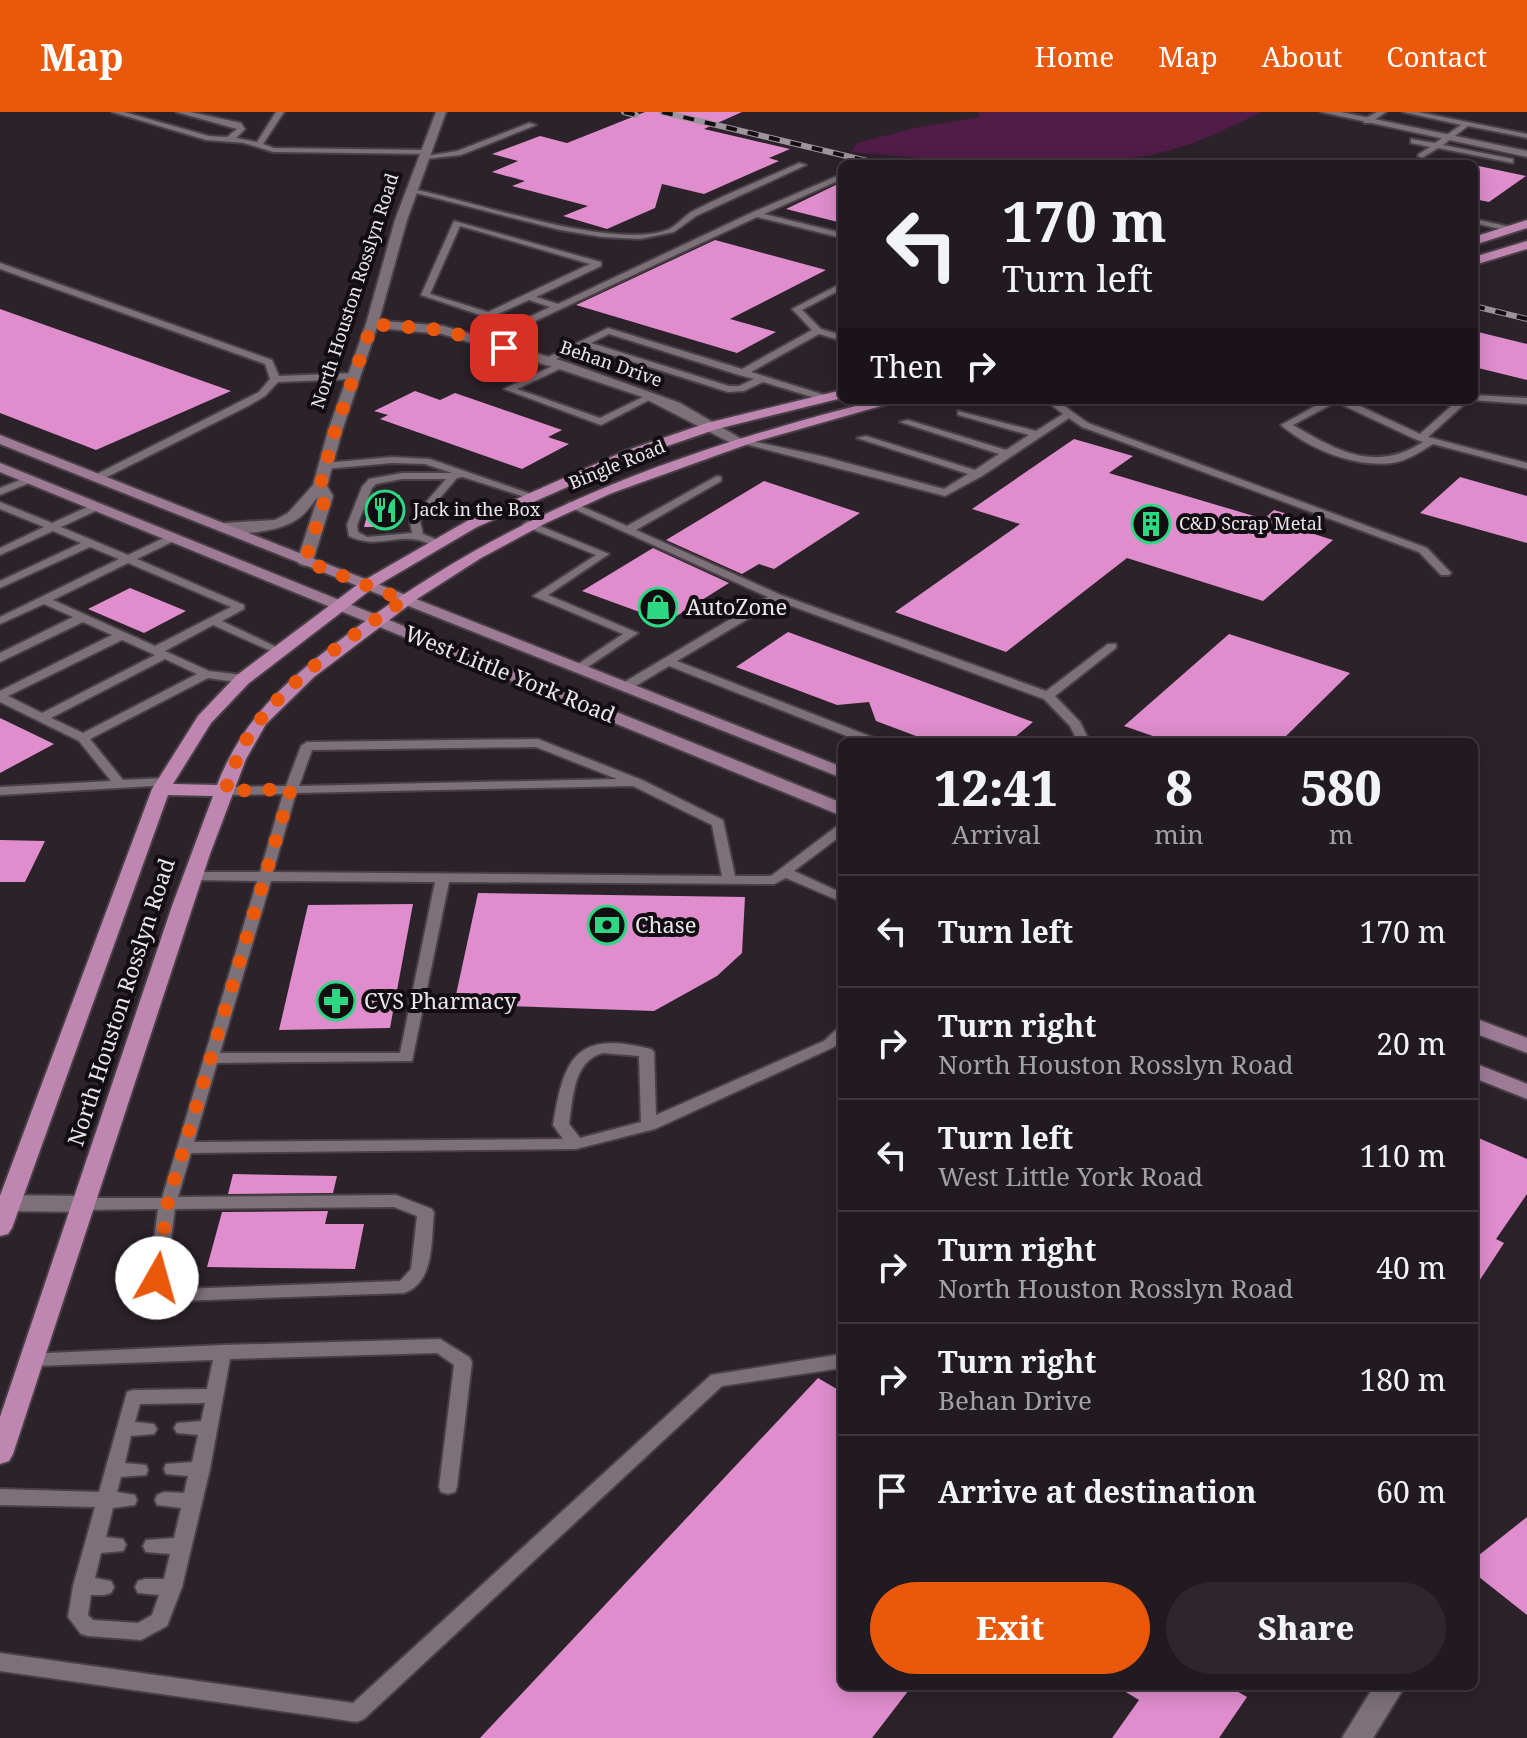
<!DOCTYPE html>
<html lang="en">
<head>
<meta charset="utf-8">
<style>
	:root { --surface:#211a20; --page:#2d272d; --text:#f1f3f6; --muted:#a2a1a5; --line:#3e383e; --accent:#ea580c }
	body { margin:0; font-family:"Noto Serif",serif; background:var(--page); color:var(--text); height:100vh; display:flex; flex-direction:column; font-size:30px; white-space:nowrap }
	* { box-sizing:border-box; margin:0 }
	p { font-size:26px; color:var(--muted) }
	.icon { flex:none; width:44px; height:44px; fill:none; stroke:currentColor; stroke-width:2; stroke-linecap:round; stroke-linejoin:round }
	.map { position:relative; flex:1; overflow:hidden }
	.details { position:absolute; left:838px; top:626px; width:640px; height:952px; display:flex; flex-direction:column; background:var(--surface); border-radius:12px; box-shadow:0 4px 20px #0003,0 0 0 2px var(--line) }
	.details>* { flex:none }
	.guide { position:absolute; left:838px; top:48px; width:640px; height:244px; border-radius:12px; box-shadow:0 4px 20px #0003,0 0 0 2px var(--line); background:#211a20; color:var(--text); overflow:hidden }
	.pin { position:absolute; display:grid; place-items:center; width:68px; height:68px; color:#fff; margin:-34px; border-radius:16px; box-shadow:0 4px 12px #0006 }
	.me { position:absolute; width:88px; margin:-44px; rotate:7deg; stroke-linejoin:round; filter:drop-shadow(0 0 6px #0008) }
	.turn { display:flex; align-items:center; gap:28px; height:168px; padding:0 32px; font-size:36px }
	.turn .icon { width:104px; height:104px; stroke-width:2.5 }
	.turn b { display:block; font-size:56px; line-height:68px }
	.then { display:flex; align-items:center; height:76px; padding:0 32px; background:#0003; gap:16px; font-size:30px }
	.eta { display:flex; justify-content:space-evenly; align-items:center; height:136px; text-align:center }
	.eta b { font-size:48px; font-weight:800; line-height:56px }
	.action { display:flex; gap:16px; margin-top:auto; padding:16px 32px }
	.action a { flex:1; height:92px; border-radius:48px; background:var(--accent); color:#fff; font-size:32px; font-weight:800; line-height:92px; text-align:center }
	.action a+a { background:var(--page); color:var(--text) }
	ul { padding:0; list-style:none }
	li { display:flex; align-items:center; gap:24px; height:112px; padding:0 32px; border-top:2px solid var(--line) }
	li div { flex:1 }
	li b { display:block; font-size:30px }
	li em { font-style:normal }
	header { display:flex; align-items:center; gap:48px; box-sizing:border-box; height:112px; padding:0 40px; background:var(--accent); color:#fff }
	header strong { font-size:38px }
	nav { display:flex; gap:44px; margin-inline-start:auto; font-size:28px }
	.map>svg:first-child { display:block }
	.green { fill:#511c48 }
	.building { fill:#df8dcd }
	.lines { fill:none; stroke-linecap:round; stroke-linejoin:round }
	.service-casing { stroke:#494046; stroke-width:4 }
	.minor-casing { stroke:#494046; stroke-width:4 }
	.tertiary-casing { stroke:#494046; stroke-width:4 }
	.secondary-casing { stroke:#494046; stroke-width:4 }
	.primary-casing { stroke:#494046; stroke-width:4 }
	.service { fill:#7c7079; fill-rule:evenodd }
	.minor { fill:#7c7079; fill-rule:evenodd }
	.tertiary { fill:#7c7079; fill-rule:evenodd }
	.secondary { fill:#9d7b95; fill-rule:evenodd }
	.primary { fill:#be86b1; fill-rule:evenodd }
	.rail-casing { stroke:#9e959c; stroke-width:6 }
	.rail { stroke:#120d11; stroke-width:4; stroke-dasharray:11; stroke-linecap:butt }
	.route { stroke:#ea580c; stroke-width:14; stroke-dasharray:0 25.2 }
	.labels { text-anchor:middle; stroke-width:8; stroke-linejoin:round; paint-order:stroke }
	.far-street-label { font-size:18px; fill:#ece5ea; stroke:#120d11 }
	.far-poi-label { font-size:18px; fill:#ece5ea; stroke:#120d11; text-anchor:start }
	.poi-label { font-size:22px; fill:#ece5ea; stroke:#120d11; text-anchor:start }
	.street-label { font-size:22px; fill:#ece5ea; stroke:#120d11 }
</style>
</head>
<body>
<header>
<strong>Map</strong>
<nav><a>Home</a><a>Map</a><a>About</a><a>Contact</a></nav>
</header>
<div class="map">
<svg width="1527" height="1626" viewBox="0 0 1527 1626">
	<rect width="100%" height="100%" fill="#2c222a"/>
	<path class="green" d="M977,0h285c-30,14 -59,29 -91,38 -103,28 -215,10 -320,2l6,-9 62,-16 61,-10z"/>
	<g class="building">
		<polygon points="645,0 742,0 704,17 790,37 769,46 779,49 704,82 662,72 655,96 607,117 563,104 588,94 512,74 525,69 492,60 518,49 492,42 540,24 567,31"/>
		<polygon points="1474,53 1526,64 1489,90 1474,87"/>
		<polygon points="842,70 842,111 786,97"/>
		<polygon points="715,128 826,158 730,207 776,220 737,241 576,193"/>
		<polygon points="0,197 231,279 96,338 0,301"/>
		<polygon points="1474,219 1527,232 1527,268 1474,255"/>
		<polygon points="415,279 440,288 455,281 562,318 548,325 569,332 522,357 380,307 388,303 374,299"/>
		<polygon points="1074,327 1133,344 1109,361 1264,407 1274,398 1308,408 1298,417 1333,428 1263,489 1127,446 1006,540 895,500 1020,412 972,397"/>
		<polygon points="1460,365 1527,384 1527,431 1420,401"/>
		<polygon points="764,369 860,401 774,457 759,452 742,462 666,428"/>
		<polygon points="400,383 393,415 364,415 372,384"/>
		<polygon points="653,436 729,471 667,510 582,479"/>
		<polygon points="130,476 186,499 144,521 88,497"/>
		<polygon points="788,520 900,561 1033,610 1009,630 932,630 876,609 869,590 837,593 736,555"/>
		<polygon points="1229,522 1350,561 1280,630 1170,630 1124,614"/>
		<polygon points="0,606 54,632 0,661"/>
		<polygon points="0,728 45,729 25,770 0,770"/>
		<polygon points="478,781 745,785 742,841 717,864 654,899 454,892"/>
		<polygon points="413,792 390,916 279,918 308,793"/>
		<polygon points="1474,1024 1527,1047 1527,1082 1496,1127 1504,1131 1474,1177"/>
		<polygon points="233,1062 337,1064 333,1081 228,1082"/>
		<polygon points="328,1099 325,1112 364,1112 355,1157 207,1155 222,1100"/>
		<polygon points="818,1266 842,1280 842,1574 912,1574 872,1626 480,1626"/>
		<polygon points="1527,1405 1527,1503 1474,1461 1474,1447"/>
		<polygon points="1116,1574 1228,1574 1247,1585 1219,1626 1112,1626 1139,1588"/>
	</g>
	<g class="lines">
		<defs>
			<g id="service">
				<polygon points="112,0 124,0 209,24 227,25 237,17 176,0 190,0 241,11 245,17 236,26 257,30 276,0 284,0 263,32 274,36 427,38 431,40 427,42 273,40 244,31 206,28"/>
				<polygon points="1377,0 1386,0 1370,11 1364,11 1364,7"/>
				<polygon points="1403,0 1418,0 1527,22 1527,26 1468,14 1443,33 1513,47 1513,51 1438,36 1422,46 1418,44 1419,42 1430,35 1411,31 1411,27 1435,31 1461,13"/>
				<polygon points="529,11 536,13 461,43 425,47 421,45 457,39"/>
				<path d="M799,51l7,2 -110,51 -22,16 -34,7 -38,-2 -42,-7 -152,-39 4,-2c59,11 204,63 257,40 9,-4 16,-14 24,-18 35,-18 71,-32 106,-48z"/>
				<path d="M842,62v5l-78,35 78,19v5l-85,-21 -271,127 -8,-2 72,-35 -21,-7 -40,18 -68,-23 33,-74 147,41v4l-65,31 22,7 195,-92zM460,114l130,38 -102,48 -58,-18z"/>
				<polygon points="1474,107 1516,116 1517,118 1513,120 1474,111"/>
				<polygon points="0,151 272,248 279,264 355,261 360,264 355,267 278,270 265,284 248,294 101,368 93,368 93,364 259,280 270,267 265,252 0,157"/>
				<path d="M842,171v6l-40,21 19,19 21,6v6l-23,-7 -68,38 77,24v4h-6l-59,-18 -19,9 -16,1 -145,-46 -35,17 -8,-2 68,-33 134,41 70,-39 -20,-21zM609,222l130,41 15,4 -15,7h-10l-138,-43z"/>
				<polygon points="561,250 566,253 564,255 517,277 600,306 649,282 657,284 601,313 504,277"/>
				<polygon points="1474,283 1527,286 1527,292 1471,288 1474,288"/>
				<polygon points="1045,288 1056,288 1088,311 1427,436 1451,461 1449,463 1441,463 1419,440 1082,315 1069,306 982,364 945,384 733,329 738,326 821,344 944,377 968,362 857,326 866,324 975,358 999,342 900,310 908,308 1006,338 1029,323 958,303 958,299 1036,319 1063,302"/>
				<path d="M1326,288h21l73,34 38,-34h11l-41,37 99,26v6l-94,-25c-13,8 -25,16 -40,19 -38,5 -84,-14 -112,-38zM1336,290l81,38 6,2c-47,31 -86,9 -130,-17z"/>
				<path d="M392,345l38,2 107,37 -5,3 -4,-1 -65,-21 -6,1 -37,43 3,13 20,8v4c-9,1 -16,-4 -25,-6 -24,-5 -43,9 -69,-4l-2,-11 15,-38 7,-8 33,-6h50l-27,-9 -33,-1 -67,6 -5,-3 5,-3zM402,367h44l-36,42 2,12 -45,4 -9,-5 -1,-7 15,-37 4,-4z"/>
				<polygon points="30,364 34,365 34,369 0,383 0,376"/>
				<polygon points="717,364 721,365 721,369 636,418 781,483 1046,579 1108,532 1116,532 1116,536 1055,584 1080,610 1090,630 1078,630 1070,614 1044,587 778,489 677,549 877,627 879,630 862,630 669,554 629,578 621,578 619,575 621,572 768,485 565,393 570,390 574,391 627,414"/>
				<path d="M0,390l52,21 42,-19h8v4l-41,19 67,28 42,-20h8v4l-41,20 107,46v4l-22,12 63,30 -6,4 -4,-2 -62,-28 -48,26 44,20 34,4 6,4 -6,4 -35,-5 -118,61 33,41 41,-2 6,4 -1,3 -169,10v-8l111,-6 -32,-40 -79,-39v-11l112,-56 -29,-13 -83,40v-9l73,-36 -29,-13 -44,20v-7l119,-58 -29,-12 -90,41v-7l81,-38 -28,-12 -53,24v-7l44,-21 -44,-18zM128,451l103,44 -76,39 -102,-46zM122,528l33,15 -113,58 -34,-17zM165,547l32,15 -114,59 -32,-15z"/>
				<polygon points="528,409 609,442 548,483 638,521 582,559 578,560 572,556 623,522 533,484 596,443 524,414 523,412"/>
				<path d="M538,627l104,41 81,40 12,56h36l66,-50 5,-1v10l-48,36 48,22v9l-56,-24 -12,6 -325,-2 -37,179 -195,2 -23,79 369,-3 -10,-14c11,-67 22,-95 98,-76l3,3 2,63 168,-74 13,-12 5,-2v13l-8,7 -179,82 -79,20 -385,4 -13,44 218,-2 36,14 2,4c-3,26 1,70 -30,80l-227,8 -6,-2 -22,-21 9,-69 -72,1 -6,-2 -2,-4 2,-4 6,-2h76l95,-317 -67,-1 -7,-4 7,-4h70l23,-78 -58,1 -6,-4 6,-4 61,-1 15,-40 6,-4zM536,635l81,32 -318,7 13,-36zM633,674l79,39 10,51 -449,-4 23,-79zM271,769l164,1 -35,171h-180zM603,941l36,3 2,66 -61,16 -11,-14c4,-26 4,-63 34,-71zM394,1095l23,9 -6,53 -11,12 -219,8 -15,-13 9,-67z"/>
				<path d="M440,1227l29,18 3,5 -15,125 -2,5 -7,2 -7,-2 -2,-5 15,-122 -17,-12 -207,6 -20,110 -28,118 -15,39 -26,14 -53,-4 -7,-2 -13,-17 5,-31 22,-79 -95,-2v-16l99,3 28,-100 6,-2 74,-1 6,-29 -180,6 -6,-2 -3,-5 3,-5 196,-9zM205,1291l-4,18 -24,2 -3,5 3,5 21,2 -6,27 -26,2 -2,5 2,5 22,2 -4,17 -20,-1 -7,3 -2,5 2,5 24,3 -7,30 -28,2 -3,6 3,6 24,2 -6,25h-19l-7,2 -3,6 3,6 21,2 -7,20 -14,8 -45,-3 -5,-5 3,-20h13l7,-2 3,-6 -3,-6 -16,-3 6,-25 22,-2 3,-6 -3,-6 -17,-2 7,-29 22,-3 2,-5 -2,-5 -18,-3 4,-15 25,-2 2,-5 -2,-5 -21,-2 6,-27 23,-2 3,-5 -3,-5 -19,-2 5,-18z"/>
				<polygon points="842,1242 842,1256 722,1274 364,1607 357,1610 0,1559 0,1541 353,1591 711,1263"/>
			</g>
			<g id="minor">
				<polygon points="1321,0 1341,0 1527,39 1527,45"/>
				<polygon points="372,208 443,214 566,250 680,291 745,329 738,333 733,332 640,284 556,256 442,222 367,215 367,209"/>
				<polygon points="0,1083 86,1084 94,1086 98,1092 94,1098 86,1100 0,1099"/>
				<polygon points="1374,1574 1405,1574 1373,1626 1342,1626"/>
			</g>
			<path id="tertiary" d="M436,0h10l-39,108 -29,104 -36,107 -15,55 6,10 -20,65 -8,5 -6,-2 -2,-3 21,-64c-7,8 -13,18 -22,23 -15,11 -66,19 -80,8l8,-5 51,-3 13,-7 25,-28 15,-54 38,-107 29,-104z"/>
			<g id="secondary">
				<polygon points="0,323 842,655 842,666 0,332"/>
				<polygon points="0,351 842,691 842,704 0,360"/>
				<polygon points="1474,906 1527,926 1527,941 1474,921"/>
				<polygon points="1474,951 1527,972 1527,987 1474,966"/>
			</g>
			<g id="primary">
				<polygon points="1527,108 1527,116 1474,133 1474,125"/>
				<polygon points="1527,129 1527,137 1474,153 1474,145"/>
				<path d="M842,278v8l-125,31 -82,28 -158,70 -104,61 -124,95 -38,40 -38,61 44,1c29,-75 80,-113 143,-160 162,-119 326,-176 519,-225h23l-151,43 -139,50 -66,30 -65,35 -64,41 -103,78 -48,47 -20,35 -36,95 -197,600 -4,7 -9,3v-47l172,-511 41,-110 -45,-1 -156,433 -4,6 -8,2v-40l152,-407 46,-73 39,-41 124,-93 106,-61 158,-70 82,-28z"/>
			</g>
		</defs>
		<use href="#service" class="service-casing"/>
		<use href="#minor" class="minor-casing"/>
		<use href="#tertiary" class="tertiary-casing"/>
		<use href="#secondary" class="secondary-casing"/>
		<use href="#primary" class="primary-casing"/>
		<use href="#service" class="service"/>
		<use href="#minor" class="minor"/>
		<use href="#tertiary" class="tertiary"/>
		<use href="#secondary" class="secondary"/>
		<use href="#primary" class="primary"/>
		<defs>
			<g id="rail">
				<polyline points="624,0 636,3"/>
				<polyline points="662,0 880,52"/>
				<polyline points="1474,194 1527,207"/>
			</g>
		</defs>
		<use href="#rail" class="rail-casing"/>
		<use href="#rail" class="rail"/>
	</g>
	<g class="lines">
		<path class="route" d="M157,1166l11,-77 123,-412 -66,2c7,-20 14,-40 25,-57 34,-52 103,-99 154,-134l-99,-39 21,-65 -6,-10 15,-55 37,-107 71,6 61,18"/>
	</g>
	<defs>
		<symbol id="restaurant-ring" viewBox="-11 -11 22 22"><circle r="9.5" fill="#120d11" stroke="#2ed883" stroke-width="1.5"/><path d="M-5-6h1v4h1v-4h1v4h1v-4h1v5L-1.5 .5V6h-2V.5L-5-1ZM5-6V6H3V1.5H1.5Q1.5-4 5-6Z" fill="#2ed883"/></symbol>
		<symbol id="building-ring" viewBox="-11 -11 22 22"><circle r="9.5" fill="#120d11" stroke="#2ed883" stroke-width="1.5"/><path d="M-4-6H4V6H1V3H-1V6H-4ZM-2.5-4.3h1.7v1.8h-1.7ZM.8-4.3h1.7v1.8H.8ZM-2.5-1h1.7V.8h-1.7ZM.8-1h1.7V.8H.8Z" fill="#2ed883"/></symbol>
		<symbol id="shop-ring" viewBox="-11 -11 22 22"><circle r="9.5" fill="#120d11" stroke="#2ed883" stroke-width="1.5"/><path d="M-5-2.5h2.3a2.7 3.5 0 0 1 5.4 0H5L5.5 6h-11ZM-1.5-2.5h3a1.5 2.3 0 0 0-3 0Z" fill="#2ed883"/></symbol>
		<symbol id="bank-ring" viewBox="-11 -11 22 22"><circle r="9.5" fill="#120d11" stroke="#2ed883" stroke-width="1.5"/><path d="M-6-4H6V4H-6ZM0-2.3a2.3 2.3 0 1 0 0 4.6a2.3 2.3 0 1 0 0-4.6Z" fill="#2ed883"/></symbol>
		<symbol id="pharmacy-ring" viewBox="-11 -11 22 22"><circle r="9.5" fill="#120d11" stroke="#2ed883" stroke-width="1.5"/><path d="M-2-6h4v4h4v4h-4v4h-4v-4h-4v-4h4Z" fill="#2ed883"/></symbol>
	</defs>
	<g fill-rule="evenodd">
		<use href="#restaurant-ring" x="363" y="376" width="44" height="44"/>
		<use href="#building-ring" x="1129" y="390" width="44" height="44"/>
		<use href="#shop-ring" x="636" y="473" width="44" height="44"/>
		<use href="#bank-ring" x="585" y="791" width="44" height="44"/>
		<use href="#pharmacy-ring" x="314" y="867" width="44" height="44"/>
	</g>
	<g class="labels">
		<g class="far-street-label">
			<text transform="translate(355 179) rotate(-72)" y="6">North Houston Rosslyn Road</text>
			<text transform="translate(611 252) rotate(19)" y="6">Behan Drive</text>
			<text transform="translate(617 353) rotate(-22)" y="6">Bingle Road</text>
		</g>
		<g class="far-poi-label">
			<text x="413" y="404">Jack in the Box</text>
			<text x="1179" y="418">C&amp;D Scrap Metal</text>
		</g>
		<g class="poi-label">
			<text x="686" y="503">AutoZone</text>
			<text x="635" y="821">Chase</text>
			<text x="364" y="897">CVS Pharmacy</text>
		</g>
		<g class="street-label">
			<text transform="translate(510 562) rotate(22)" y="8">West Little York Road</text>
			<text transform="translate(121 890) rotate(-72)" y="8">North Houston Rosslyn Road</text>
		</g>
	</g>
</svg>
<div class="pin" style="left:504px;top:236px;background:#d93025"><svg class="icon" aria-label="arrive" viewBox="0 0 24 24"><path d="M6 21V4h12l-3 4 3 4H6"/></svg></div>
<svg class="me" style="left:157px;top:1166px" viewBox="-20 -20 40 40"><circle r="19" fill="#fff"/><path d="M0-13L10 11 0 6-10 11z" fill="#ea580c"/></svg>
<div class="guide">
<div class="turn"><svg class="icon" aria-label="left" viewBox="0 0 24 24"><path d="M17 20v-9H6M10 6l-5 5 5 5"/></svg><div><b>170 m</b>Turn left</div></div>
<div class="then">Then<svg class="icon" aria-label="right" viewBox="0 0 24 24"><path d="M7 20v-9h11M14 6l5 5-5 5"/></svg></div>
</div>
<section class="details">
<div class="eta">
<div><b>12:41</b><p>Arrival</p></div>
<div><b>8</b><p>min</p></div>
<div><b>580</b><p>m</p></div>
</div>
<ul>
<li><svg class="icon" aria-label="left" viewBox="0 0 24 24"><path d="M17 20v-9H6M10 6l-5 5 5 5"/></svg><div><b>Turn left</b></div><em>170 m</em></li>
<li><svg class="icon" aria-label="right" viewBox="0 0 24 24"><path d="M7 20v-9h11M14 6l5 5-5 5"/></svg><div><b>Turn right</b><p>North Houston Rosslyn Road</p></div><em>20 m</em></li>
<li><svg class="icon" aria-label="left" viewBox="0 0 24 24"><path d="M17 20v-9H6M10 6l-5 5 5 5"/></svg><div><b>Turn left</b><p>West Little York Road</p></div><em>110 m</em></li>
<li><svg class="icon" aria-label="right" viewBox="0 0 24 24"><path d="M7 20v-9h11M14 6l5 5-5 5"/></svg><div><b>Turn right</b><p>North Houston Rosslyn Road</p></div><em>40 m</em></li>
<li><svg class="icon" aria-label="right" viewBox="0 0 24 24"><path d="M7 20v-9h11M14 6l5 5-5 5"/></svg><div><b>Turn right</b><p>Behan Drive</p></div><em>180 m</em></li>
<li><svg class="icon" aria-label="arrive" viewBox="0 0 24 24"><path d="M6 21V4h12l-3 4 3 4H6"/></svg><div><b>Arrive at destination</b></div><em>60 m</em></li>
</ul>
<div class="action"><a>Exit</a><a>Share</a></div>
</section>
</div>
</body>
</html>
